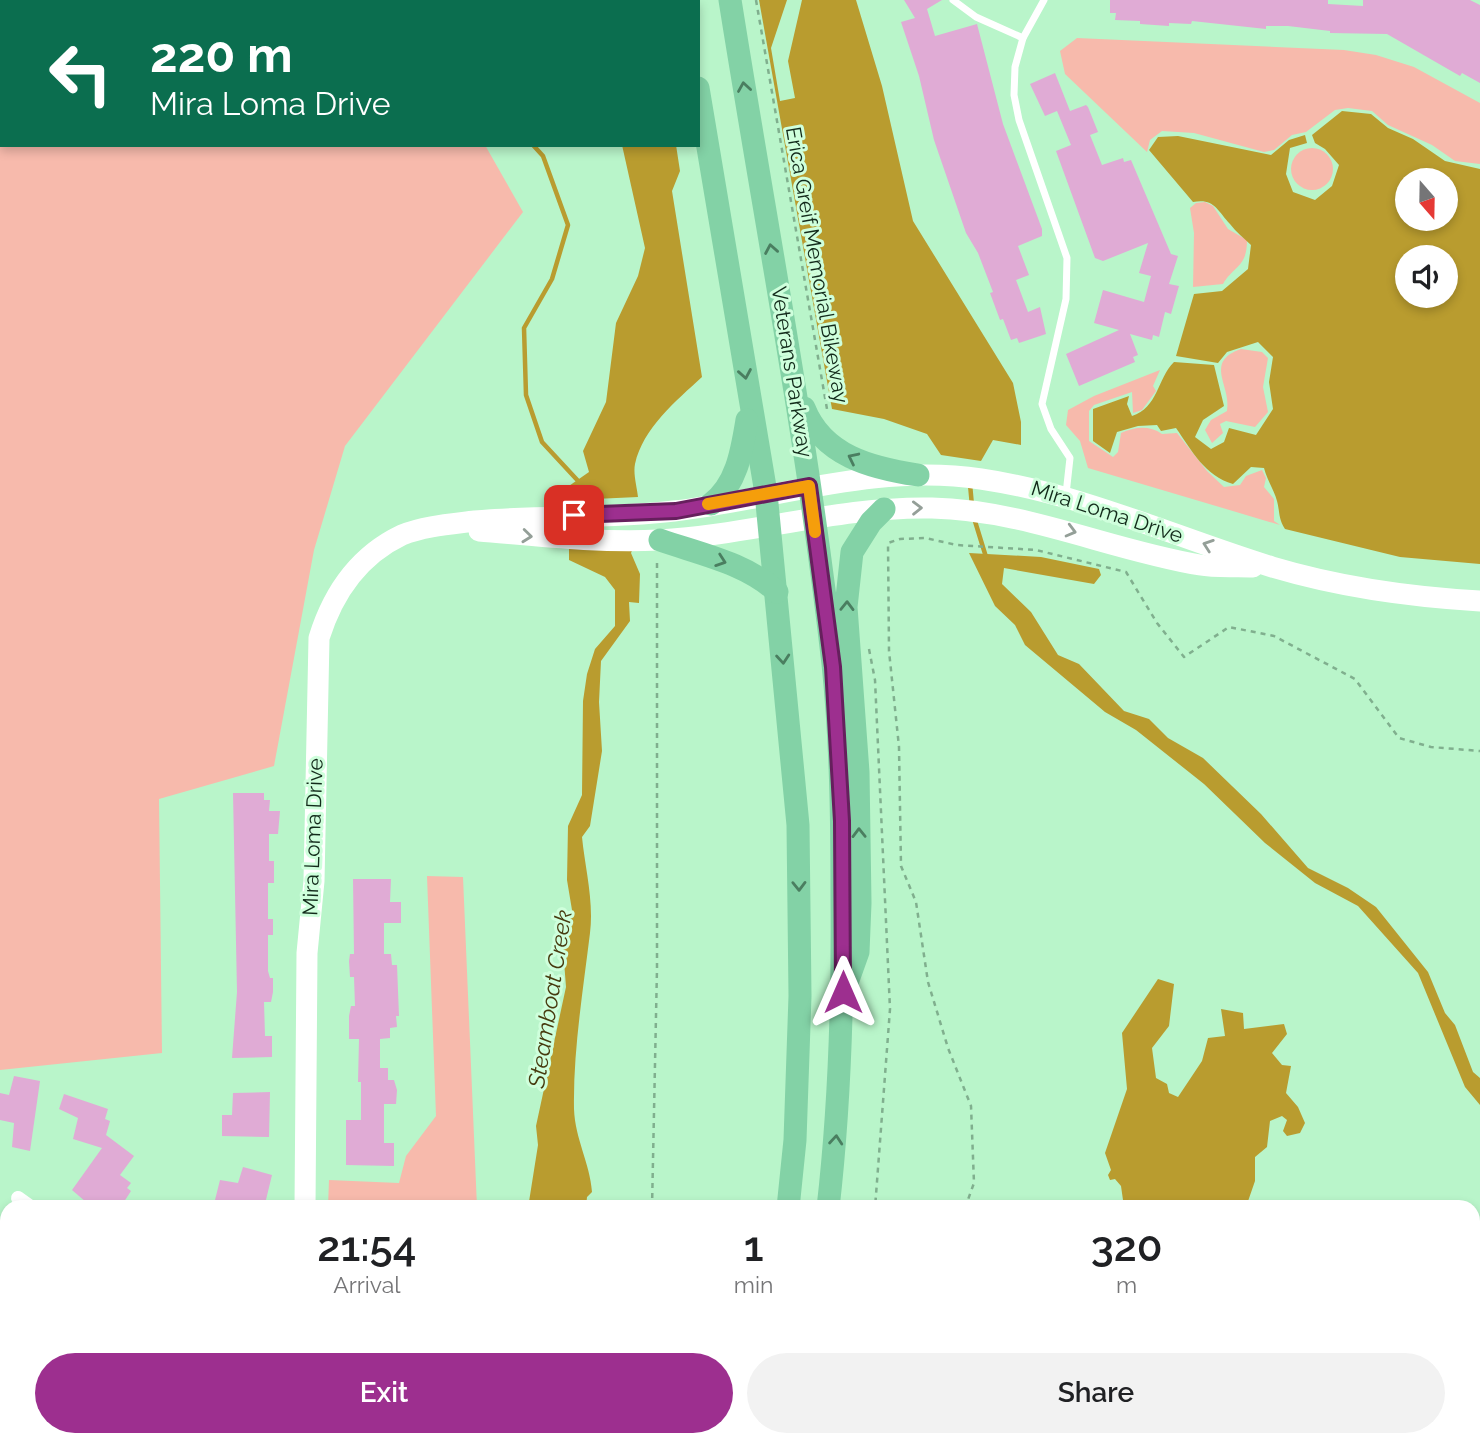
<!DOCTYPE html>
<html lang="en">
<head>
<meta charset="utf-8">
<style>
	:root { --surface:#fff; --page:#f2f2f2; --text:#202124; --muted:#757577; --accent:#9d2f8f }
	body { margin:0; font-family:Raleway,sans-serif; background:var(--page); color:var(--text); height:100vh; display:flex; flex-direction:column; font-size:26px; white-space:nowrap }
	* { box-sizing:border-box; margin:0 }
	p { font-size:23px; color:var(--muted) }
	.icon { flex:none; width:38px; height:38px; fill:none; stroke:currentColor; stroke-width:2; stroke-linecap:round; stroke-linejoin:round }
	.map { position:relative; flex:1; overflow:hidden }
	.sheet { position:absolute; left:0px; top:1200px; width:1480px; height:247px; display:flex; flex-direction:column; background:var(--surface); border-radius:21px 21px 0 0; box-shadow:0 4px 10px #0003 }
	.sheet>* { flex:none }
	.hud { position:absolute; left:0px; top:0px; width:700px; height:147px; box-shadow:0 4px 10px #0003; background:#0b6e4f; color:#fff; overflow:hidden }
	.needle { width:46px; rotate:160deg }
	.tools { position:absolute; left:1395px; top:168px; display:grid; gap:14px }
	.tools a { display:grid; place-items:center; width:63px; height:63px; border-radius:50%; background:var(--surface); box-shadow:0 4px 10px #0003; font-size:35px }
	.pin { position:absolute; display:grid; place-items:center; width:60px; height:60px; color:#fff; margin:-30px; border-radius:14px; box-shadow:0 4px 10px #0006 }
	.me { position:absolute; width:77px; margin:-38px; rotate:0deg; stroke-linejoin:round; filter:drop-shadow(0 0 5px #0008) }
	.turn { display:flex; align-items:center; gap:24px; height:147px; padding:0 35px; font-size:32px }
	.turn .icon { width:91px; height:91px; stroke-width:2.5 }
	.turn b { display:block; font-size:49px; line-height:60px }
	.eta { display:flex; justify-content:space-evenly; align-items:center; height:119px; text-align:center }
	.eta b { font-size:42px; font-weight:600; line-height:49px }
	.button { display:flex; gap:14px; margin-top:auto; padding:14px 35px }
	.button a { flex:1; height:80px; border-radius:42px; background:var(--accent); color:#fff; font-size:28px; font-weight:600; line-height:80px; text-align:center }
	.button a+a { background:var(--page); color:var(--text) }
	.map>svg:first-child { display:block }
	.green { fill:#f7baac }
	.water { fill:#b99c2f; fill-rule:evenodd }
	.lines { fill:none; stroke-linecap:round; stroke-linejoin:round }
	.stream { stroke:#b99c2f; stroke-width:4.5 }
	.building { fill:#e0abd5 }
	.path { stroke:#80af8e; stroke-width:2.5; stroke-dasharray:5 5; stroke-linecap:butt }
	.lane { stroke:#fff; stroke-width:7 }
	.street { stroke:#fff; stroke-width:14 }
	.secondary { stroke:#fff; stroke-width:21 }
	.primary { stroke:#83d2a6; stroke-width:23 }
	.oneway { stroke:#4a7e60 }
	.oneway2 { stroke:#949f98 }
	.route-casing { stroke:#661f5d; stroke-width:18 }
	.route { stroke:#9d2f8f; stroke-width:12 }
	.slow { stroke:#f59e0b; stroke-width:12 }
	.labels { text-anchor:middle; stroke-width:6; stroke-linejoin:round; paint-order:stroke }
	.street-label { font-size:21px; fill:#122a1a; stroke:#cfffdc }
	.water-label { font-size:23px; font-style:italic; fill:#473b0f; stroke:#cfffdc }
</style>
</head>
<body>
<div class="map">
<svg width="1480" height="1447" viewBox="0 0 1480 1447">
	<rect width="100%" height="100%" fill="#b9f5ca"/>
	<g class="green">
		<polygon points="0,0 413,0 2,2 2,145 485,145 523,212 345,446 314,550 274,766 159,799 162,1053 0,1070"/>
		<polygon points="1077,38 1344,50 1376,55 1414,67 1480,103 1480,164 1455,161 1432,145 1388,125 1372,111 1348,108 1335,110 1306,132 1292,135 1274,150 1264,152 1194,133 1162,131 1150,140 1147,152 1065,74 1060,51"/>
		<circle cx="1312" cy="169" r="21"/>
		<path d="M1205,202l8,4 15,23 19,11c0,28 -13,25 -24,44l-30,3 1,-54 -4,-25 6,-5z"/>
		<path d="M1241,349l21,3 6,6 -5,29 5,25 -13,15 -29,-6 -6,3 3,9 -11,10 -7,-13 6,-10 16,-9c5,-25 -24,-49 14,-62z"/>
		<path d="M1160,370l-7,16 3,5 -14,19 -9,3 -1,-21 -38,13 -5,6v30l24,16 5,-5 3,-19c14,-6 28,-8 41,1l15,-1 30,38 17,16 16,-2 6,-9 16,-6 4,8 -2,9 10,12v22l6,4 -192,-57 -8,-27 -14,-16 2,-15 26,-14z"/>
		<polygon points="427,876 463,877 477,1207 328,1207 329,1180 399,1183 406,1156 436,1116"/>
		<polygon points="7,1320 7,1404 0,1406 0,1321"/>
		<polygon points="326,1440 435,1440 432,1447 322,1447"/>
	</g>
	<g class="water">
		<polygon points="759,0 787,0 771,48 780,101 795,98 788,61 802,0 856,0 882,86 913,221 1013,383 1021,422 1021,445 993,440 981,461 941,455 927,434 884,419 832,409"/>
		<path d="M1342,111l29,3 17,14 25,11 32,22 35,8v395l-80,-7 -115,-28c-7,-11 -5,-17 -8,-28 -3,-11 -10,-21 -13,-33l-13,-1 -18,17c-28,-8 -41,-33 -57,-56l-15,3 -4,-6 -19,1 -21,6 -7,21 -17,-12v-32l36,-13 -2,8 5,12c26,-8 25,-37 42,-54l40,3 10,41 -21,14 -8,17 16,12 13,-7 5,-14 27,7 17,-26 -4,-27 4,-25 -15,-15 -31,10 -9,11 -42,-7 18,-62 28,-3 26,-22 3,-24c-7,-7 -15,-13 -21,-21 -13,-14 -16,-26 -37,-22l-44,-52 9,-13 20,-1 93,19 18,-15 16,-5 2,8 -17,5 -4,26 7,18 22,8 17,-14 7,-21 -14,-16 -10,-6 -3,-8zM1407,180h39v39h-39zM1407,257h39v39h-39z"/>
		<path d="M622,145h54l4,26 -8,20 30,186c-26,24 -59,51 -67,87 -2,10 2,23 3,33l-65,3 -7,-12 23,-16 -6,-21 23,-49 10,-79 22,-47 7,-28z"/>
		<path d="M640,532l-9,21 9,21 -1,29 -10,-1 1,19 -29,40 -2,41 3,49 -12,75 -8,11c3,31 12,64 8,96 -7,58 -17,118 -16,176 1,30 16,54 18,83l-5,5 -1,10 -58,1 10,-63 -2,-19 30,-139 -3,-39 9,-38 -5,-30 1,-54 14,-31 1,-94 4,-27 8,-25 20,-23v-36l-10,-13 -36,-17v-27z"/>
		<polygon points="969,553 1041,557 1099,569 1101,575 1094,584 1004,568 1002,584 1031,612 1058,655 1079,664 1124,711 1149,719 1168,738 1203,758 1261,814 1308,868 1348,888 1376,907 1428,972 1445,1013 1455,1025 1473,1072 1480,1078 1480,1105 1465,1087 1418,973 1358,906 1315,883 1265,843 1204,784 1136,730 1105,712 1025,645 1015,625 995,606"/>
		<polygon points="1158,979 1174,984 1169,1026 1152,1048 1156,1078 1167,1084 1169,1093 1178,1097 1202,1061 1208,1038 1225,1036 1221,1009 1243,1013 1244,1029 1284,1024 1287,1034 1272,1053 1282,1065 1291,1066 1286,1093 1298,1107 1305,1123 1300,1133 1287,1136 1283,1131 1287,1120 1282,1116 1270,1121 1267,1147 1255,1157 1255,1181 1246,1207 1114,1207 1123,1200 1121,1186 1115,1179 1110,1180 1108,1175 1111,1170 1105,1153 1127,1089 1122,1033"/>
	</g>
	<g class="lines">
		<g class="stream">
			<polyline points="440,0 441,2"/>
			<polyline points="533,145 543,156 568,225 552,279 524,328 526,395 542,442 580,483"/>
			<polyline points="970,484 972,506"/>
			<polyline points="974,518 986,557"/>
		</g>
	</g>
	<g class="building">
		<polygon points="904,0 942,0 927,9 935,36 977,24 1003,124 1042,229 1042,236 1018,246 1029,275 1016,280 1028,312 1040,307 1046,334 1019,343 1017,338 1011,340 1003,319 1000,320 990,293 993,292 978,253 966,233 934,140 919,76 901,22 915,18"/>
		<polygon points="1110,0 1328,0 1328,4 1363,6 1363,0 1470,0 1480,5 1480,83 1462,73 1460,76 1387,34 1330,33 1330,31 1288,26 1266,26 1266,29 1192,21 1191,24 1169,23 1169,26 1140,24 1140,21 1115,20 1116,13 1110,13"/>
		<polygon points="1055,73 1070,111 1086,105 1088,107 1098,132 1090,135 1102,165 1123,158 1124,162 1131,160 1171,254 1178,256 1169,284 1179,286 1171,314 1165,312 1159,337 1153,335 1152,340 1130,334 1138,355 1133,357 1135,362 1079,386 1066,354 1119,330 1094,323 1103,290 1144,302 1151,276 1139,273 1148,243 1103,261 1095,258 1056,151 1071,145 1057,111 1045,116 1030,84"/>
		<polygon points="233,793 264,793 264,800 270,800 269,811 280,811 278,834 269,834 269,861 274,861 274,883 268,883 268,919 273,919 273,935 268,935 268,971 270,978 273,978 273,992 271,1002 264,1002 265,1036 272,1036 272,1057 232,1058 237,992"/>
		<polygon points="353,879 391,879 390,902 401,902 401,923 384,923 384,954 391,954 392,965 397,965 399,1016 396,1016 397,1027 390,1028 390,1038 380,1039 380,1068 388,1068 388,1080 394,1080 397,1090 396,1104 384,1104 384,1143 394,1143 394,1166 346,1165 346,1120 361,1120 361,1082 358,1082 359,1039 349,1039 349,1016 351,1006 355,1006 354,977 350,977 349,961 350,954 354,954"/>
		<polygon points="14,1076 40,1081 30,1151 12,1147 14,1123 0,1120 0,1093 9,1095"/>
		<polygon points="270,1092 269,1137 222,1136 222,1115 232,1115 233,1093"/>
		<polygon points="64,1094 108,1109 105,1119 110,1121 106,1135 134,1156 120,1175 131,1183 127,1188 131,1191 120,1208 93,1208 72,1190 102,1148 73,1139 78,1118 59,1109"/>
		<polygon points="243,1167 272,1175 264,1208 213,1208 220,1180 238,1183"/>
	</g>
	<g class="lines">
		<g class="path">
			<polyline points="756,0 827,409"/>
			<polyline points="869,649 875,680 890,1009 875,1208"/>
			<polyline points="652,1208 657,968 657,560"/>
			<polyline points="965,1208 974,1183 971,1106 948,1048 928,982 916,902 901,866 899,747 889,651 888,543 900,539 925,538 957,545 1036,550 1126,572 1157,623 1184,657 1229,627 1274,636 1355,679 1399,738 1431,747 1480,751"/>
			<polyline points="1474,1413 1480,1408"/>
			<polyline points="1048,1440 1061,1447 1083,1440"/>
			<polyline points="629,1447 630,1440"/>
			<polyline points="833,1447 834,1440"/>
			<polyline points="982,1447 986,1440"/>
			<polyline points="1440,1447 1446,1440"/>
		</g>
		<g class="lane">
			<polyline points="953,0 976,17 1023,38"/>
			<polyline points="1044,0 1023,38 1015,67 1014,95 1019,120 1067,258 1066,299 1042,404 1051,429 1070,458 1066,494"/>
		</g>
		<polyline class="street" points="18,1198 32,1208"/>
		<g class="secondary">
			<path d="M479,531c60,5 120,12 180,9 91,-5 181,-34 273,-32 93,2 178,42 268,57 17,3 36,1 53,2"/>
			<path d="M305,1208l2,-255 7,-72 5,-243c14,-45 39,-82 83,-103 22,-9 50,-11 73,-14 66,-6 133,-2 199,-10 102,-12 203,-48 307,-32 101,15 194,58 291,88 67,20 138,30 208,34"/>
			<polyline points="157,1447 168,1440"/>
		</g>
		<g class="primary">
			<polyline points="685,0 685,2"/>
			<path d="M730,0c35,221 78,441 103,664 8,77 9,155 9,232 1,105 -2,208 -14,312"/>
			<polyline points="698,88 766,493 798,825 800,996 795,1140 788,1208"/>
			<path d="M804,408c19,48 67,60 114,67"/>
			<path d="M711,504c26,-19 31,-54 36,-84"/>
			<path d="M660,540c40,14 86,23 117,52"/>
			<polyline points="848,980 858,952 860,903 858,772 846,607 852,552 871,522 884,509"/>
			<polyline points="758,1447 759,1440"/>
			<polyline points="794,1447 795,1440"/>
		</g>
	</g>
	<defs><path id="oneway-chevron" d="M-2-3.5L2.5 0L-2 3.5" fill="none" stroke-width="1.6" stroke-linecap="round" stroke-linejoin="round" transform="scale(1.75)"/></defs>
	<g class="oneway">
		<use href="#oneway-chevron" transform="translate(744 87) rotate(-99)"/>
		<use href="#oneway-chevron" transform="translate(771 249) rotate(-100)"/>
		<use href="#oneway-chevron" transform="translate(745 374) rotate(80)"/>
		<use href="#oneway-chevron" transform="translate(853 458) rotate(-154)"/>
		<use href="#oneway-chevron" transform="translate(721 561) rotate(19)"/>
		<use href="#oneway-chevron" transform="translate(847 606) rotate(-89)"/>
		<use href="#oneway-chevron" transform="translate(783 659) rotate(85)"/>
		<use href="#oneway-chevron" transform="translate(859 833) rotate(-91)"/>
		<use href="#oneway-chevron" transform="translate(799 886) rotate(89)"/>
		<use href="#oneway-chevron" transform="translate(836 1140) rotate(-85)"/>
	</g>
	<g class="oneway2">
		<use href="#oneway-chevron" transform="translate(917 508) rotate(-1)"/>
		<use href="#oneway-chevron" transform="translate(1071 531) rotate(15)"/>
		<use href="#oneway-chevron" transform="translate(527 536) rotate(6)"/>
		<use href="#oneway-chevron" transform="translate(1208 545) rotate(-161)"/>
	</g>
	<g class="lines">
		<defs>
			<polyline id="route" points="574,515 676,511 809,486 833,667 842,821 843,992"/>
		</defs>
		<use href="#route" class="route-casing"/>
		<use href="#route" class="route"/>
		<polyline class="slow" points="708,504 809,486 815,532"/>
	</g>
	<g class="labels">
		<g class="street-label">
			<text transform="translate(817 265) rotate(80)" y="7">Erica Greif Memorial Bikeway</text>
			<text transform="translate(792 372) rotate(81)" y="7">Veterans Parkway</text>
			<text transform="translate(1107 512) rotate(18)" y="7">Mira Loma Drive</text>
			<text transform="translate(313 837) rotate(-88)" y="7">Mira Loma Drive</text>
		</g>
		<g class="water-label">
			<text transform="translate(550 999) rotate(-81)" y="8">Steamboat Creek</text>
		</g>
	</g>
</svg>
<div class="tools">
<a><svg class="needle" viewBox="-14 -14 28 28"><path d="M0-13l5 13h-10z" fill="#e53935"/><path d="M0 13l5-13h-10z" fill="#757577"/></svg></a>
<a><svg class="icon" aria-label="sound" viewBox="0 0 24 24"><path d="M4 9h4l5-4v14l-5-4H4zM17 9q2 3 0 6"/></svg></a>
</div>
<div class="pin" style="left:574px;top:515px;background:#d93025"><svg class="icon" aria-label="arrive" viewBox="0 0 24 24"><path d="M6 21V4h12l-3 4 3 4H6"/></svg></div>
<svg class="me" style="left:843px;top:992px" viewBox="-20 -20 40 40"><path d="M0-17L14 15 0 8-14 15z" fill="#9d2f8f" stroke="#fff" stroke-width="4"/></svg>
<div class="hud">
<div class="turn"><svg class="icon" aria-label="left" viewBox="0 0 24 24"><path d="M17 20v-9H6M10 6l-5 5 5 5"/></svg><div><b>220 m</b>Mira Loma Drive</div></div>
</div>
<section class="sheet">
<div class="eta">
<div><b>21:54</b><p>Arrival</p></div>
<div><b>1</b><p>min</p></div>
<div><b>320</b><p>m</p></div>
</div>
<div class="button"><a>Exit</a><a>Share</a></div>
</section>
</div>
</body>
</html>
